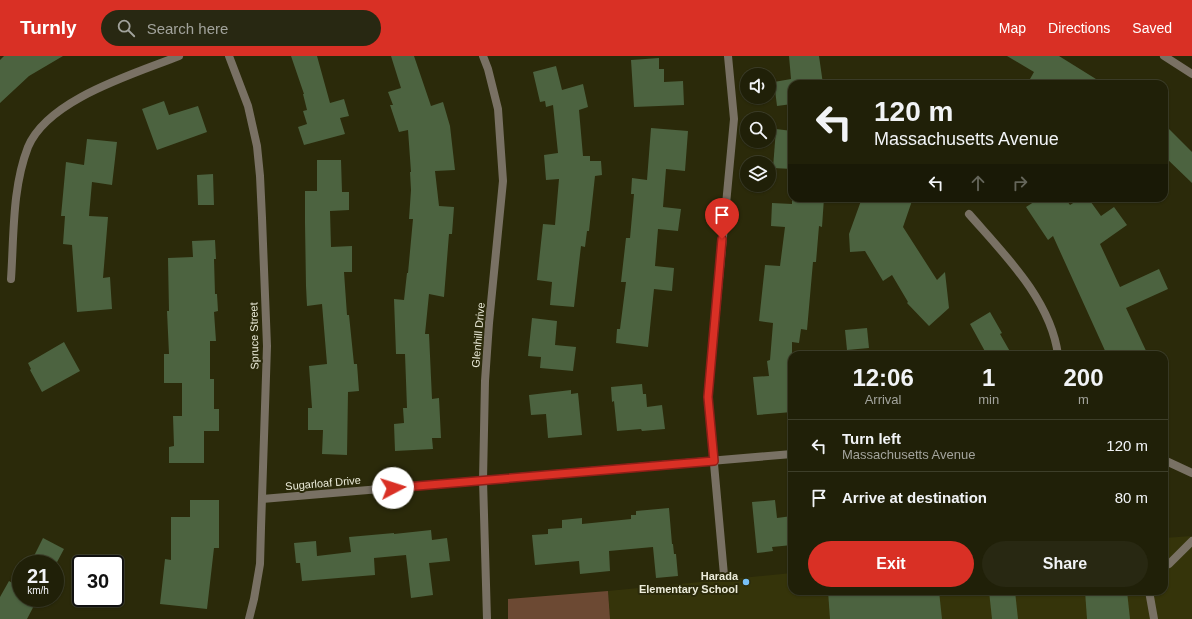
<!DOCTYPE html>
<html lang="en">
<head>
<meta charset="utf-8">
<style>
	:root { --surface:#202008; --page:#282812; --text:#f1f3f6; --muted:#a2a39c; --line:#3d3e29; --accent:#d93025 }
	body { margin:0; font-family:Arial,sans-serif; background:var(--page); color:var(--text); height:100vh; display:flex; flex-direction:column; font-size:15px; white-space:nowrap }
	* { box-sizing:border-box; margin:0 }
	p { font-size:13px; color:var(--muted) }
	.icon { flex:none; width:22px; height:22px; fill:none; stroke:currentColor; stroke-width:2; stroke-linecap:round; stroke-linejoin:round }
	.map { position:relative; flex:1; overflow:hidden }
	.details { position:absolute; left:788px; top:295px; width:380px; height:244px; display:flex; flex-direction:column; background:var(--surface); border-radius:12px; box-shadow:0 1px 3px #0004,0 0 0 1px var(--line) }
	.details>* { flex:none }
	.top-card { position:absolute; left:788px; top:24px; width:380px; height:122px; border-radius:12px; box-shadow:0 1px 3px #0004,0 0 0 1px var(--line); background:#202008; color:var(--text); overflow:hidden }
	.fabs { position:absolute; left:740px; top:12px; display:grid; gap:8px }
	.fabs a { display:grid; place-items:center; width:36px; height:36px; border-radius:50%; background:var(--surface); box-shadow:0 1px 3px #0004,0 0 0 1px var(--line); font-size:20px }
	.speed { position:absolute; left:12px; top:499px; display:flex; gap:8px; font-size:20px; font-weight:700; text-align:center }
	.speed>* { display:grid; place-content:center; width:52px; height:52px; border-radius:50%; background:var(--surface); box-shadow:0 1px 3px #0004,0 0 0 1px var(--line); line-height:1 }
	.speed small { font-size:10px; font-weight:400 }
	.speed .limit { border:2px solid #111; border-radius:6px; background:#fff; color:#111 }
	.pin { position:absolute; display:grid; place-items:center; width:34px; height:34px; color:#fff; margin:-41px -17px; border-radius:50% 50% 50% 0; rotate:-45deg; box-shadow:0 0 4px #0007 }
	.pin .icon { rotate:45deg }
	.me { position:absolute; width:44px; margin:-22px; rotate:85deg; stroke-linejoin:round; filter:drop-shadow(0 0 3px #0008) }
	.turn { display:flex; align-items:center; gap:14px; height:84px; padding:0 20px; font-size:18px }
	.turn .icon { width:52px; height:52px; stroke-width:2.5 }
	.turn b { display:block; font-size:28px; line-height:34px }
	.lanes { display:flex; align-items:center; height:38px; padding:0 20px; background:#0003; justify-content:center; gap:20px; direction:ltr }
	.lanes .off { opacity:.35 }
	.eta { display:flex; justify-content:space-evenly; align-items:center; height:68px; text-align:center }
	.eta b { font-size:24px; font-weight:700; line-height:28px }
	.primary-button { display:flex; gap:8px; margin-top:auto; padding:8px 20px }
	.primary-button a { flex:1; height:46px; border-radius:24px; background:var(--accent); color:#fff; font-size:16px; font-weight:700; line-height:46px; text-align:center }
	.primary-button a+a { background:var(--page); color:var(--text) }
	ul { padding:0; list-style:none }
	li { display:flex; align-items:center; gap:12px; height:52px; padding:0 20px; border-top:1px solid var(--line) }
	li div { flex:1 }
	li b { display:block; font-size:15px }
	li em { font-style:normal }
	header { display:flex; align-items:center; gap:24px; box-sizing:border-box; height:56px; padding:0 20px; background:var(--accent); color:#fff }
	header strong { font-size:19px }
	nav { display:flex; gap:22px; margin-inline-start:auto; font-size:14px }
	.search { width:280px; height:36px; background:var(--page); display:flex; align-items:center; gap:10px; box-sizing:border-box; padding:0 14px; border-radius:22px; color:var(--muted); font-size:15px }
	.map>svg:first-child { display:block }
	.built { fill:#35340a }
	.green { fill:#6c4933 }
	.building { fill:#4c6340 }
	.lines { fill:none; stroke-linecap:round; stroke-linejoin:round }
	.lane { stroke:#797164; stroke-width:8 }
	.street { stroke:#797164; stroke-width:8 }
	.route-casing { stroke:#8d1f18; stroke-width:10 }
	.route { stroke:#d93025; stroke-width:7 }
	.poi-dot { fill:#77c0f7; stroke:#2b2a0a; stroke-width:1.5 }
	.labels { text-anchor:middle; stroke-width:4; stroke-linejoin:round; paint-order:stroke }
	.street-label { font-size:11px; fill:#ececda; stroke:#2b2a0a }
	.poi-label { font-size:11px; font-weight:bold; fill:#ececda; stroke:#2b2a0a; text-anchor:end }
</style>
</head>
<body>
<header>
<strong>Turnly</strong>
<div class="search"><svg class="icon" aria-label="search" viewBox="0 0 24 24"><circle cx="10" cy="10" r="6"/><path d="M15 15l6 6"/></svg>Search here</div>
<nav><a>Map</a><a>Directions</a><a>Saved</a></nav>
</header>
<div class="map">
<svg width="1192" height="563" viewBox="0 0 1192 563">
	<rect width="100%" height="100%" fill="#2b2a0a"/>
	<polygon class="built" points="1192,480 1192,563 610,563 608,535 792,517 792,535 1164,535 1164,482"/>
	<polygon class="green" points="608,535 610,563 508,563 508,543"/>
	<g class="building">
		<polygon points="4,0 63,0 29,20 0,47 0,4"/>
		<polygon points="291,0 317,0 330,47 344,43 349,60 340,62 345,78 304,89 298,71 307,68 303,55 307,54 303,38 304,38"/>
		<polygon points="391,0 414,0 431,50 443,46 450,70 455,114 435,115 439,150 454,151 452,178 449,178 444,241 429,238 425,278 429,278 432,343 439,342 441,382 432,382 433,393 395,395 394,368 404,367 403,352 407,352 405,298 396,298 394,243 404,244 407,217 408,217 413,163 409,163 411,134 410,116 411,116 408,74 399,76 390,49 393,49 388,36 401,32"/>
		<polygon points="789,0 819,0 823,28 792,28 792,27 792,48 777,50 774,26 791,23"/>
		<polygon points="1007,0 1059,0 1104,28 1037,28 1030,23 1034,16"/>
		<polygon points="659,2 659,13 664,13 664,26 683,25 684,49 634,51 631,4"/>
		<polygon points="556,10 562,34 583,28 588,51 579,54 583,100 590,100 590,105 601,105 602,119 595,120 589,175 587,175 585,191 581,190 574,251 550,249 552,226 537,224 543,168 555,169 559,123 546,124 544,99 558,97 553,49 546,51 545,45 540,46 533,16"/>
		<polygon points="164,45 169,59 198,50 207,76 157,94 142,53"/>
		<polygon points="1164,68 1192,96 1192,127 1164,100"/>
		<polygon points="651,72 688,75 685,115 666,113 663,151 681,153 678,175 658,173 655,210 674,212 672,235 654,233 648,291 616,287 617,273 620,273 626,226 621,226 626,182 630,182 634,138 631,138 632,122 647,124"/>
		<polygon points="776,73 792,75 792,113 773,112"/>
		<polygon points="87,83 117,86 112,129 92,126 89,160 108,161 103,222 110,221 112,253 77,256 72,189 63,188 65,160 61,160 66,106 84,109"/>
		<polygon points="317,104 341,104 342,136 349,136 349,154 330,155 331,191 352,190 352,216 344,216 347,259 349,259 354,308 357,308 359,335 348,336 347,399 322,398 323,374 308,374 308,352 312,352 309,310 327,308 322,248 307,250 306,230 305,167 305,135 317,135"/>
		<polygon points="213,118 214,149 198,149 197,119"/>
		<polygon points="792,142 824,142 822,171 819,170 816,206 813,206 807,274 801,273 799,287 792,286 792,315 790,314 792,356 757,359 753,321 769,320 767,305 770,304 773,267 759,265 765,209 780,210 785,171 771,170 772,147 792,148"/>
		<polygon points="862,142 913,142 903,171 937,224 945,216 949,252 929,270 907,247 908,246 892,219 883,225 865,195 850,196 849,178"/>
		<polygon points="1040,142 1065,142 1070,149 1081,142 1088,142 1101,160 1114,151 1127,169 1100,188 1120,231 1159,213 1168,233 1126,252 1148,299 1107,299 1053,180 1048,184 1026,151"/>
		<polygon points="215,184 216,203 214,203 215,238 217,238 218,255 214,256 216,285 210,285 210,323 214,323 214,353 219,353 219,375 204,375 204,407 169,407 169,391 174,390 173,360 182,360 182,327 164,327 164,298 169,298 167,255 169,255 168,202 193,201 192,185"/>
		<polygon points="990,256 1002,277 1000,278 1012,299 987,299 970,268"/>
		<polygon points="532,262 557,265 555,289 576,291 573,315 540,312 541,301 528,300"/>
		<polygon points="867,272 869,292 847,294 845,274"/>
		<polygon points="64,286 80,315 42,336 30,314 31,313 28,307"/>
		<polygon points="642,328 643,338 646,338 647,351 662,349 665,373 642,375 641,373 617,375 614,345 612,346 611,331"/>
		<polygon points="571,334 571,338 578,337 582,379 548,382 546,358 531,359 529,339"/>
		<polygon points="190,444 219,444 219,492 214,492 207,553 160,548 165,503 171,504 171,461 190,461"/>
		<polygon points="775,444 777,462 792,460 792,489 772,491 773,495 757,497 752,446"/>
		<polygon points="669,452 672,488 673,488 674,498 676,498 678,520 656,522 653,491 609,495 610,515 580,518 579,505 535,509 532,479 548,478 548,473 562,472 562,464 582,462 582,468 631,463 631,459 636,459 636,455"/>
		<polygon points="431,474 432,484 447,482 450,505 429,507 433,539 411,542 406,499 374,502 375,519 302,525 300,507 296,507 294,487 316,485 317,500 351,496 349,481 394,477 394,478"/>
		<polygon points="43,482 64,493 56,508 30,508"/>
		<polygon points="9,525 21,532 21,542 38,542 27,563 0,563 0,541"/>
		<polygon points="828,535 939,535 942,563 830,563"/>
		<polygon points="989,535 1015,535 1018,563 992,563"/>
		<polygon points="1085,535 1127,535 1130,563 1087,563"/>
	</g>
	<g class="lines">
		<g class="lane">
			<polyline points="1164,510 1169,508 1192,485"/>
			<polyline points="1149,535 1154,563"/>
		</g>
		<g class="street">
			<polyline points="229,0 248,50 257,90 260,120 262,162 267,290 261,472 260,508 254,543 249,563"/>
			<polyline points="483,0 488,13 498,53 503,125 489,267 485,325 483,424 487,563"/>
			<polyline points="1164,0 1192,18"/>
			<path d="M969,158c35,40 82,86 89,141"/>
			<path d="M11,223c3,-43 1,-91 17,-132 20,-48 106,-73 151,-91"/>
			<polyline points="1164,404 1192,417"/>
			<polyline points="262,443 792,398"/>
			<polyline points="724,519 708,341 734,63 728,0"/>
		</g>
	</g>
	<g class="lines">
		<defs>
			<polyline id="route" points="393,432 714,405 708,341 722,183"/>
		</defs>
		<use href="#route" class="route-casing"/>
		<use href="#route" class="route"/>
	</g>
	<circle class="poi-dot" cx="746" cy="526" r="4"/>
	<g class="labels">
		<g class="street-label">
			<text transform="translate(478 279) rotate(-85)" y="4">Glenhill Drive</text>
			<text transform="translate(254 280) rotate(-91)" y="4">Spruce Street</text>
			<text transform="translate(323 427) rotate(-5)" y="4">Sugarloaf Drive</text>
		</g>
		<g class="poi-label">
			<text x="738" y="524">Harada<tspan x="738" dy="13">Elementary School</tspan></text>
		</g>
	</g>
</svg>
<div class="fabs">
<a><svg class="icon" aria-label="sound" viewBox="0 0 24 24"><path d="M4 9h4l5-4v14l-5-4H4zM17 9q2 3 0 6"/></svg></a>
<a><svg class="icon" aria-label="search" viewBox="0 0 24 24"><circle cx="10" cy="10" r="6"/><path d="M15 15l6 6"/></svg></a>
<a><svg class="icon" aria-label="layers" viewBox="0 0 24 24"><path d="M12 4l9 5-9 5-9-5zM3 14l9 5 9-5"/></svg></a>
</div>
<div class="speed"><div>21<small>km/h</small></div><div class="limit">30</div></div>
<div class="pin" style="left:722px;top:183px;background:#d93025"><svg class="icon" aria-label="arrive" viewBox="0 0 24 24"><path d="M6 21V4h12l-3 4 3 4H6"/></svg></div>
<svg class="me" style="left:393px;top:432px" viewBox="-20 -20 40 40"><circle r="19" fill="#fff"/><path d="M0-13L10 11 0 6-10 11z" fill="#d93025"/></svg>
<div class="top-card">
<div class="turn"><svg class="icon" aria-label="left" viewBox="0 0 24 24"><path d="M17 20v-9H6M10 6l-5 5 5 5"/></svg><div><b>120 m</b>Massachusetts Avenue</div></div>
<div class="lanes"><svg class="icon" aria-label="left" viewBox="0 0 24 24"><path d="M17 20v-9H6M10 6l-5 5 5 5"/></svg><svg class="icon off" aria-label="ahead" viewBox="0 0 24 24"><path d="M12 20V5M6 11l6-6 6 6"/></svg><svg class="icon off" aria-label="right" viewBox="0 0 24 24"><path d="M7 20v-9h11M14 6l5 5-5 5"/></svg></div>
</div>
<section class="details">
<div class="eta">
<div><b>12:06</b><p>Arrival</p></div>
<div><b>1</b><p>min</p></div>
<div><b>200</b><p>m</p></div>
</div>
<ul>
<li><svg class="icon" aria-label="left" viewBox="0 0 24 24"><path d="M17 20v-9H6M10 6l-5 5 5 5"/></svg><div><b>Turn left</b><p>Massachusetts Avenue</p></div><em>120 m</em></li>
<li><svg class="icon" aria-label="arrive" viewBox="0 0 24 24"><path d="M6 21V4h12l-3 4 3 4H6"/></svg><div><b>Arrive at destination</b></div><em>80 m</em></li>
</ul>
<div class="primary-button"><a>Exit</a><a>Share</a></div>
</section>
</div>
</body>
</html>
